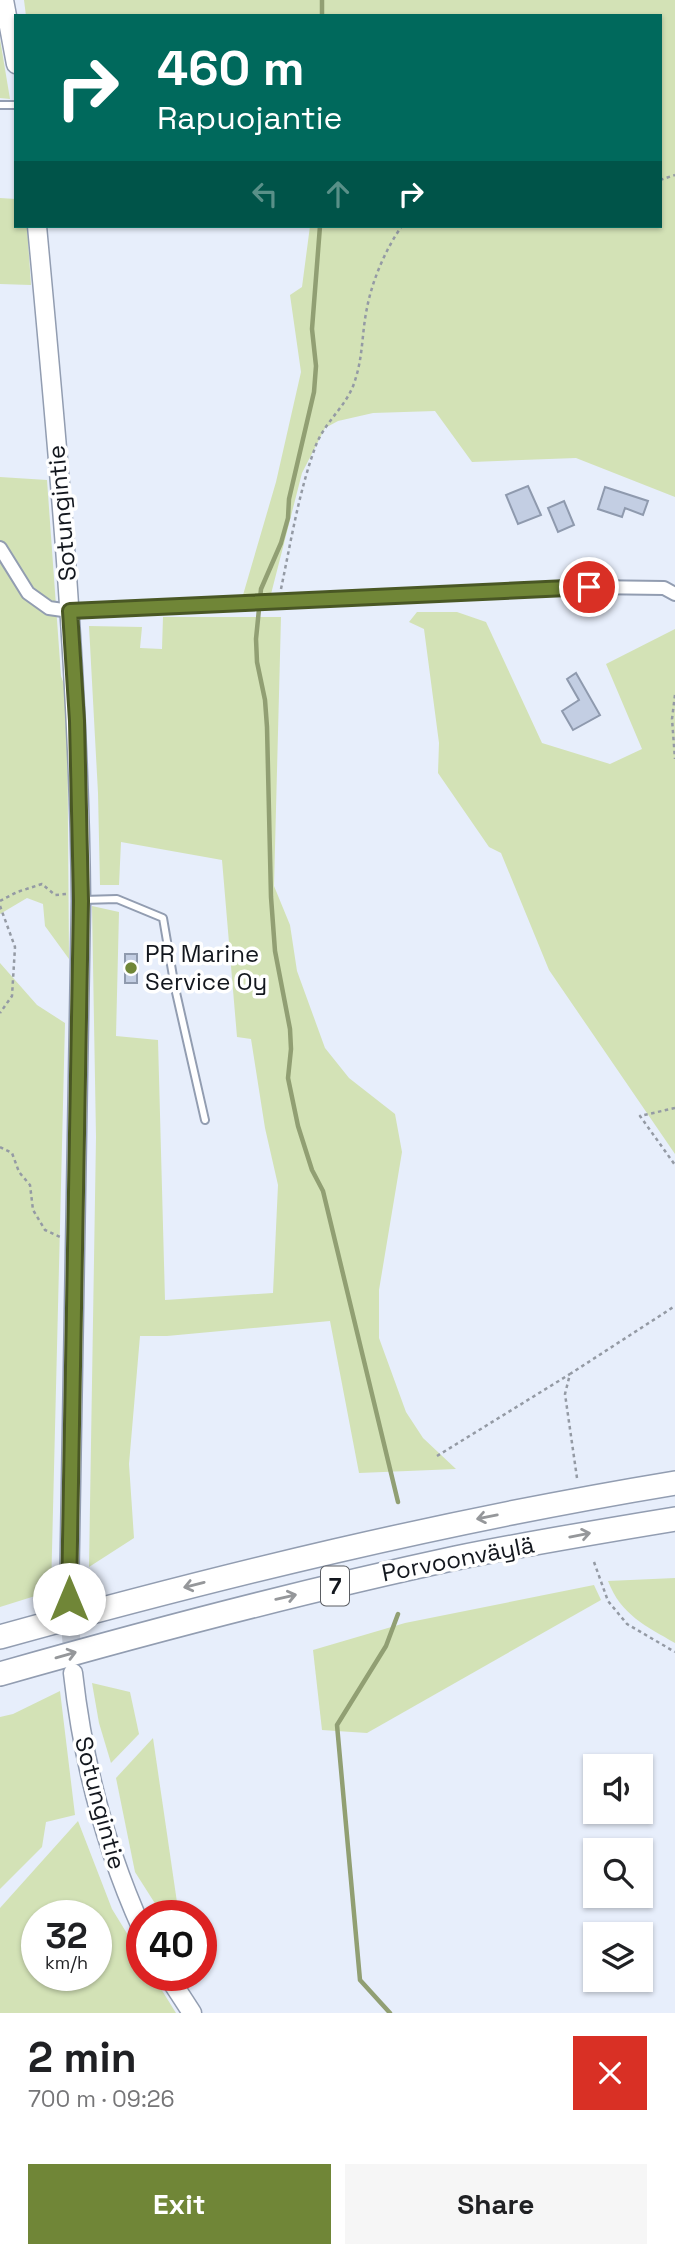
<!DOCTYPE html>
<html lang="en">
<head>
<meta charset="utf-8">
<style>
	:root { --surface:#fff; --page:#f6f6f6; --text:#202124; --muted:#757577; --accent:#708637 }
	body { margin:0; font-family:"Space Grotesk",sans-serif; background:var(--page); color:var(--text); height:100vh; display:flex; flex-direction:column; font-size:26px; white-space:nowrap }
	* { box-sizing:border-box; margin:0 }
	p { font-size:23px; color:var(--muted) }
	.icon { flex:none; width:38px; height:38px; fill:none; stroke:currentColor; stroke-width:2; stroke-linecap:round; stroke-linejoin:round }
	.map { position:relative; height:2013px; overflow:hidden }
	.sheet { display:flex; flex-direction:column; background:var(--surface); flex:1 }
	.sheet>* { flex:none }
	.hud { position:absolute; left:14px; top:14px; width:648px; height:214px; border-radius:0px; box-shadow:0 2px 5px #0004; background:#00695c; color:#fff; overflow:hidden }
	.fabs { position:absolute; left:583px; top:1754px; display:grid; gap:14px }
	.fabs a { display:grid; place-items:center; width:70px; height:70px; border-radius:0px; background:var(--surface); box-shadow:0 2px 5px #0004; font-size:35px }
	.speed { position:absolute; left:21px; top:1900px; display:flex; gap:14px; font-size:35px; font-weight:700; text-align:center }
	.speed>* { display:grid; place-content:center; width:91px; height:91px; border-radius:50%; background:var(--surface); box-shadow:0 2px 5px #0004; line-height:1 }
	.speed small { font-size:18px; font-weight:400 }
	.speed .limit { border:10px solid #d22; background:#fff; color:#111 }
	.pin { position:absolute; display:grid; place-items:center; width:60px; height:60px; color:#fff; margin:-30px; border:4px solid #fff; border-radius:50%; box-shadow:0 2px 7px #0007 }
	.me { position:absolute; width:77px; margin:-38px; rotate:0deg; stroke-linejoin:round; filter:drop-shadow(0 0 5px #0008) }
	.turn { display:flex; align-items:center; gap:24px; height:147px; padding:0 28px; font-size:32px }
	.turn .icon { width:91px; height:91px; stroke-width:2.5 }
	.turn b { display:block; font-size:49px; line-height:60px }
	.lanes { display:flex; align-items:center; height:66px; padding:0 28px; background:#0003; justify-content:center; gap:35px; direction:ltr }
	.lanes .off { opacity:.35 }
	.round { display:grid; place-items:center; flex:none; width:74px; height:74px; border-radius:0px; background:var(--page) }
	.headline { display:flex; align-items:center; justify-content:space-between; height:119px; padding:0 28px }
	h1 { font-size:42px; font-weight:800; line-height:52px }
	.action { display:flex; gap:14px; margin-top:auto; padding:14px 28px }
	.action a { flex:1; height:80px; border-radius:0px; background:var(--accent); color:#fff; font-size:28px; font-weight:800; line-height:80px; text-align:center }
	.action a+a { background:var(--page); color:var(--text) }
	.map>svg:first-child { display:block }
	.green { fill:#d3e2b6; fill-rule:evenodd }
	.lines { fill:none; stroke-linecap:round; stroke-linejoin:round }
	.stream { stroke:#919f73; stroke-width:4.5 }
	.building { fill:#c3cee3; stroke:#8f9aae; stroke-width:2 }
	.secondary-tunnel { stroke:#c7ceda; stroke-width:18; stroke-dasharray:18 9; stroke-linecap:butt }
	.lane-casing { stroke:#929db1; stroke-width:10 }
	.street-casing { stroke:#929db1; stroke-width:16 }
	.secondary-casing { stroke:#929db1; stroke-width:21 }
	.highway-casing { stroke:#929db1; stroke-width:26 }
	.path { stroke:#949aa4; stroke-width:2.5; stroke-dasharray:3.5 3.5; stroke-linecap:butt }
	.lane { stroke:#fff; stroke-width:6 }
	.street { stroke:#fff; stroke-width:12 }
	.secondary { stroke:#fff; stroke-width:18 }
	.highway { stroke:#fff; stroke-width:23 }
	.oneway { stroke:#95979a }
	.route-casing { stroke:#495724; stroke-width:18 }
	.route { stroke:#708637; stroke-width:12 }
	.poi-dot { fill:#708637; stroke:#fff; stroke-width:2.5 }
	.labels { text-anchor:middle; stroke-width:7; stroke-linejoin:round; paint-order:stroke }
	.shield { fill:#fff; stroke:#5a5d62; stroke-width:2 }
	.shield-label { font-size:23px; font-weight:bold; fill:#13171e }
	.street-label { font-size:24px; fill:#13171e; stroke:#fff }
	.poi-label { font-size:24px; fill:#13171e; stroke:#fff; text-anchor:start }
</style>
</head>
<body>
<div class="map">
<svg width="675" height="2013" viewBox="0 0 675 2013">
	<rect width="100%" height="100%" fill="#e7eefb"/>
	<g class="green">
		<polygon points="24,0 675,0 675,497 576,458 472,462 435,411 373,413 338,421 325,428 302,473 270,598 243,595 276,482 301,372 290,295 302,287 310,226 660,226 660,16 26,16"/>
		<polygon points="0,39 10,99 0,98"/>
		<polygon points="0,198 16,199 16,226 27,226 31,285 0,284"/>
		<polygon points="0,477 47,480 61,676 67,693 69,959 45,926 43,904 27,898 0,914"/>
		<polygon points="417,612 457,612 486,622 542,743 610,764 642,749 606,664 675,629 675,1154 549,970 501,853 489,847 438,773 439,743 424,629 409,622"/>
		<polygon points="163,617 281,617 274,886 290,925 297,971 325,1048 349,1078 395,1114 402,1152 379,1290 379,1338 406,1412 423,1438 456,1469 359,1473 330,1321 167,1336 140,1336 129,1464 134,1538 89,1567 96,1137 92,906 119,912 116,1036 158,1040 165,1300 273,1293 278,1185 265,1128 251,1039 237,1037 222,860 121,842 119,885 100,885 98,793 89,626 142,627 140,648 162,649"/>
		<polygon points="0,963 37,1005 65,1023 51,1591 0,1607"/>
		<path d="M675,1578v65c-29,-17 -54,-28 -67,-62z"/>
		<polygon points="594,1585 601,1600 367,1733 322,1730 313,1650 405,1623"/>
		<polygon points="92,1683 130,1692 139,1734 111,1763 99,1723"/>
		<polygon points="60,1691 75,1815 46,1822 42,1847 0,1889 0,1717 13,1714"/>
		<polygon points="153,1738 179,1916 163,1916 135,1872 116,1778"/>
		<path d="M78,1821l34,88 30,49v18h11l23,37h-176v-105zM37,1916h59v60h-59z"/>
	</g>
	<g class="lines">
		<g class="stream">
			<polyline points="322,0 322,16"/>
			<polyline points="320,226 312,329 316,366 314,392 289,499 288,518 281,543 261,589 256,639 257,662 265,700 267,727 271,897 275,951 290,1029 291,1049 288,1078 298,1126 312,1170 323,1191 398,1502"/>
			<polyline points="390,2013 360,1980 337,1725 386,1646 398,1614"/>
		</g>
	</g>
	<g class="building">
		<polygon points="528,486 541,515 518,524 506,495"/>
		<polygon points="605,487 648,501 643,515 625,508 622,517 598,509"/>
		<polygon points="564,501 574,525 558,532 548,508"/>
		<polygon points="576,673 600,715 573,730 562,711 579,700 567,679"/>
		<rect x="125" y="954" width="12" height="29"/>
	</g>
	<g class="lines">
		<polyline class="secondary-tunnel" points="69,1606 73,1665"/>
		<defs>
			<g id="lane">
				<polyline points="0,105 16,105"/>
				<polyline points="83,900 117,899 163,918 175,988 205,1120"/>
			</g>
			<polyline id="street" points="0,548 28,593 49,608 70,611 589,587 664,588 675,594"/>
			<g id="secondary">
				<polyline points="4,0 16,64"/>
				<path d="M37,226c21,224 42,449 44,675l-12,698"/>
				<path d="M73,1673c10,90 32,174 69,256"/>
				<polyline points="168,1976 192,2013"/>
			</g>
			<g id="highway">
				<path d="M0,1637c224,-62 445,-116 675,-154"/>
				<path d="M0,1674c151,-43 303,-83 456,-116 73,-15 146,-27 219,-39"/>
			</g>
		</defs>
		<use href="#lane" class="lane-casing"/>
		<use href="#street" class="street-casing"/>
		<use href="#secondary" class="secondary-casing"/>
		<use href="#highway" class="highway-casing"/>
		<g class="path">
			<polyline points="660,180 675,175"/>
			<path d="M281,589c10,-48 18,-98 35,-144 11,-27 33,-40 40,-68 7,-22 6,-46 11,-69 5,-27 19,-60 35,-82"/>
			<polyline points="675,695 672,719 675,759"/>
			<polyline points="0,901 17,892 42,884 55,895 66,894"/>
			<polyline points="0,906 15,947 12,996 0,1013"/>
			<polyline points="675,1108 640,1116 675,1165"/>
			<polyline points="0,1147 12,1153 19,1172 30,1185 33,1210 45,1230 60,1237"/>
			<polyline points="437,1456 570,1374"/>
			<polyline points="577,1478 565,1394 570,1374 675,1306"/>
			<polyline points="594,1562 608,1601 627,1624 675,1652"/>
		</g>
		<use href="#lane" class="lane"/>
		<use href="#street" class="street"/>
		<use href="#secondary" class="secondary"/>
		<use href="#highway" class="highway"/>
	</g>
	<defs><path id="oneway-shaft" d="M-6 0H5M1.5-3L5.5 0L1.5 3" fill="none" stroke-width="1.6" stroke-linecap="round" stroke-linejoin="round" transform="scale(1.75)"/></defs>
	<g class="oneway">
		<use href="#oneway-shaft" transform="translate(487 1517) rotate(169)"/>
		<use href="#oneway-shaft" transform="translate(580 1535) rotate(-11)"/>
		<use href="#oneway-shaft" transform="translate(194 1585) rotate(166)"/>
		<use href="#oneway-shaft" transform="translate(286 1597) rotate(-13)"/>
		<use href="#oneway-shaft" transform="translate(66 1655) rotate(-16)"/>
	</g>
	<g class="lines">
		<defs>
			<polyline id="route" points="69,1599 81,901 77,721 70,611 589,587"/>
		</defs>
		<use href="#route" class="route-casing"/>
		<use href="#route" class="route"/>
	</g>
	<circle class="poi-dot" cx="131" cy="968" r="7"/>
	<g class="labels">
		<rect class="shield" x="321" y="1566.5" width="28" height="39" rx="5"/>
		<g class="shield-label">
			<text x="335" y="1594">7</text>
		</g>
		<g class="street-label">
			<text transform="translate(62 513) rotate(-95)" y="8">Sotungintie</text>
			<text transform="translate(458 1559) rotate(-11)" y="8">Porvoonväylä</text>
			<text transform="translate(100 1803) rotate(75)" y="8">Sotungintie</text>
		</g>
		<g class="poi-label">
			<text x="145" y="962">PR Marine<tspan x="145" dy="28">Service Oy</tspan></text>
		</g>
	</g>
</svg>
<div class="fabs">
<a><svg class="icon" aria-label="sound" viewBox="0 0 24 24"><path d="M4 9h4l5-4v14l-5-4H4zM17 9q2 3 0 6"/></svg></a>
<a><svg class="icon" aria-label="search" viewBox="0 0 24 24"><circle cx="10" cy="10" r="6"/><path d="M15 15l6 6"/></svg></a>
<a><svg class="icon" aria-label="layers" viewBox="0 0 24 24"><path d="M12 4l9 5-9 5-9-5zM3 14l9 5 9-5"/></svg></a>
</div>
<div class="speed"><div>32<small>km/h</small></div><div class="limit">40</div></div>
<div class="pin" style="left:589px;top:587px;background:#d93025"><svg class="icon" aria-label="arrive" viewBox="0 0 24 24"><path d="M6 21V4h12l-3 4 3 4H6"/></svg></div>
<svg class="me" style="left:69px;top:1599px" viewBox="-20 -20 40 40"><circle r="19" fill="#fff"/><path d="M0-13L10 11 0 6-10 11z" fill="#708637"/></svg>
<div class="hud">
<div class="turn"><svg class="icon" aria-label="right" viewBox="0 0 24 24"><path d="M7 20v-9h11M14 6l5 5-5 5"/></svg><div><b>460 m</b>Rapuojantie</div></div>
<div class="lanes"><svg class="icon off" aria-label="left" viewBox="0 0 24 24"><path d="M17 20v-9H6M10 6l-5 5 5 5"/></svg><svg class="icon off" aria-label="ahead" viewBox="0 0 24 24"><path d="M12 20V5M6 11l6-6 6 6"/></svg><svg class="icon" aria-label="right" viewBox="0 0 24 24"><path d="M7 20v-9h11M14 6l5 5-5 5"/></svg></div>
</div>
</div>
<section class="sheet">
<div class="headline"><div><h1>2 min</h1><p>700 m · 09:26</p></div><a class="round" style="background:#d93025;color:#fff"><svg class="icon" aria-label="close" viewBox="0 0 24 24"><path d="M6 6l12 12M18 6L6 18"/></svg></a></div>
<div class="action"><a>Exit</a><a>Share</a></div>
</section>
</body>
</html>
